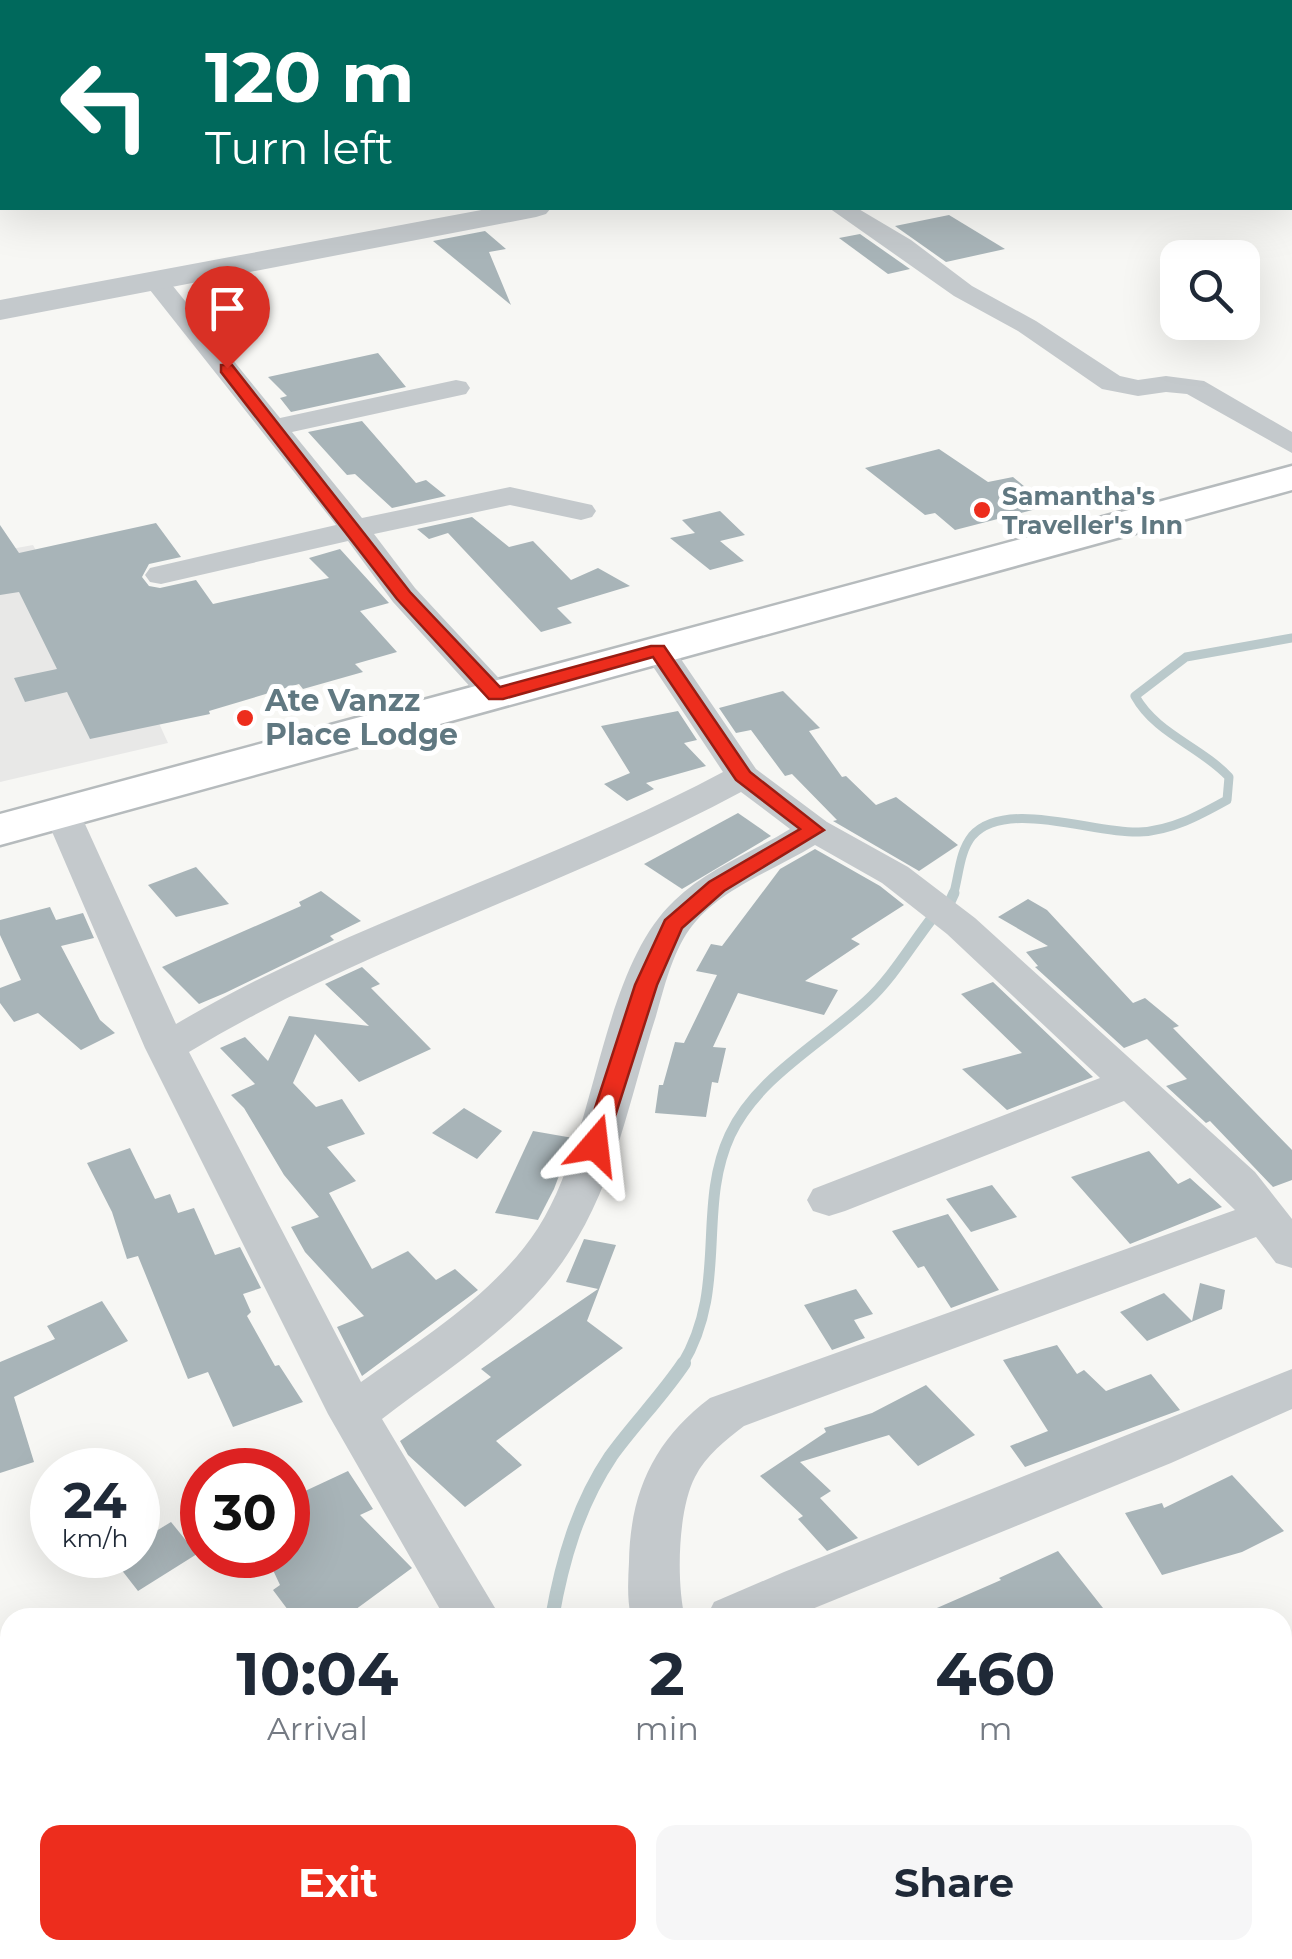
<!DOCTYPE html>
<html lang="en">
<head>
<meta charset="utf-8">
<style>
	:root { --surface:#fff; --page:#f6f6f7; --text:#1f2937; --muted:#747a83; --accent:#ed2d1d }
	body { margin:0; font-family:Montserrat,sans-serif; background:var(--page); color:var(--text); height:100vh; display:flex; flex-direction:column; font-size:38px; white-space:nowrap }
	* { box-sizing:border-box; margin:0 }
	p { font-size:32px; color:var(--muted) }
	.icon { flex:none; width:55px; height:55px; fill:none; stroke:currentColor; stroke-width:2; stroke-linecap:round; stroke-linejoin:round }
	.map { position:relative; flex:1; overflow:hidden }
	.details { position:absolute; left:0px; top:1608px; width:1292px; height:352px; display:flex; flex-direction:column; background:var(--surface); border-radius:30px 30px 0 0; box-shadow:0 10px 40px #0002 }
	.details>* { flex:none }
	.top-card { position:absolute; left:0px; top:0px; width:1292px; height:210px; box-shadow:0 10px 40px #0002; background:#00695c; color:#fff; overflow:hidden }
	.buttons { position:absolute; left:1160px; top:240px; display:grid; gap:20px }
	.buttons a { display:grid; place-items:center; width:100px; height:100px; border-radius:20px; background:var(--surface); box-shadow:0 10px 40px #0002; font-size:50px }
	.speed { position:absolute; left:30px; top:1448px; display:flex; gap:20px; font-size:50px; font-weight:700; text-align:center }
	.speed>* { display:grid; place-content:center; width:130px; height:130px; border-radius:50%; background:var(--surface); box-shadow:0 10px 40px #0002; line-height:1 }
	.speed small { font-size:25px; font-weight:400 }
	.speed .limit { border:15px solid #d22; background:#fff; color:#111 }
	.pin { position:absolute; display:grid; place-items:center; width:85px; height:85px; color:#fff; margin:-102px -42px; border-radius:50% 50% 50% 0; rotate:-45deg; box-shadow:0 0 10px #0007 }
	.pin .icon { rotate:45deg }
	.me { position:absolute; width:110px; margin:-55px; rotate:17deg; stroke-linejoin:round; filter:drop-shadow(0 0 8px #0008) }
	.turn { display:flex; align-items:center; gap:35px; height:210px; padding:0 40px; font-size:45px }
	.turn .icon { width:130px; height:130px; stroke-width:2.5 }
	.turn b { display:block; font-size:70px; line-height:85px }
	.eta { display:flex; justify-content:space-evenly; align-items:center; height:170px; text-align:center }
	.eta b { font-size:60px; font-weight:700; line-height:70px }
	.cta { display:flex; gap:20px; margin-top:auto; padding:20px 40px }
	.cta a { flex:1; height:115px; border-radius:20px; background:var(--accent); color:#fff; font-size:40px; font-weight:700; line-height:115px; text-align:center }
	.cta a+a { background:var(--page); color:var(--text) }
	.map>svg:first-child { display:block }
	.built { fill:#e8e8e7 }
	.lines { fill:none; stroke-linecap:round; stroke-linejoin:round }
	.stream-far2 { stroke:#bac9cb; stroke-width:9 }
	.stream-far1 { stroke:#bac9cb; stroke-width:11 }
	.stream { stroke:#bac9cb; stroke-width:14 }
	.building { fill:#a8b4b8 }
	.trunk-casing { stroke:#b6bbbd; stroke-width:5 }
	.minor { fill:#c4c9cc; fill-rule:evenodd }
	.tertiary { fill:#c4c9cc; fill-rule:evenodd }
	.trunk { fill:#fff; fill-rule:evenodd }
	.route { fill:#ed2d1d; stroke:#9a1d13; stroke-width:2.5 }
	.poi-dot { fill:#ed2d1d; stroke:#fff; stroke-width:4 }
	.labels { text-anchor:middle; stroke-width:10; stroke-linejoin:round; paint-order:stroke }
	.far-poi-label { font-size:25px; font-weight:bold; fill:#607881; stroke:#fff; text-anchor:start }
	.poi-label { font-size:30px; font-weight:bold; fill:#607881; stroke:#fff; text-anchor:start }
</style>
</head>
<body>
<div class="map">
<svg width="1292" height="1959" viewBox="0 0 1292 1959">
	<rect width="100%" height="100%" fill="#f7f7f4"/>
	<polygon class="built" points="33,545 48,573 87,566 168,743 0,782 0,551"/>
	<g class="lines">
		<path class="stream-far2" d="M953,896c6,-19 6,-44 19,-60 33,-38 123,-2 167,-4 32,-1 61,-17 88,-32l2,-23c-29,-31 -73,-43 -94,-81l51,-39 106,-19"/>
		<g class="stream-far1">
			<polyline points="949,904 954,893"/>
			<path d="M682,1365c47,-77 14,-157 48,-230 27,-58 92,-92 137,-134 26,-24 44,-56 66,-84"/>
		</g>
		<g class="stream">
			<path d="M552,1618c10,-57 26,-113 59,-162 23,-32 51,-60 73,-93"/>
			<polyline points="412,1959 416,1950"/>
		</g>
	</g>
	<g class="building">
		<polygon points="949,215 1005,249 946,262 895,226"/>
		<polygon points="485,231 506,249 489,252 511,305 433,241"/>
		<polygon points="860,234 910,269 888,274 839,238"/>
		<polygon points="378,353 406,387 291,412 280,398 287,396 268,377"/>
		<polygon points="362,421 416,483 426,480 446,496 392,508 355,474 347,475 308,432"/>
		<polygon points="939,449 988,482 1013,477 1048,506 955,530 935,513 925,515 865,468"/>
		<polygon points="720,511 745,535 720,541 744,561 710,570 670,538 695,533 682,520"/>
		<polygon points="472,517 509,547 533,541 571,580 598,568 630,586 557,608 572,623 541,632 448,533 429,539 417,529"/>
		<polygon points="156,523 181,557 149,564 142,577 149,586 160,588 196,580 213,604 329,578 309,558 340,549 389,603 360,611 397,652 355,664 363,672 303,689 299,684 209,711 210,714 90,739 67,692 25,702 14,678 57,669 19,592 0,595 0,525 19,553"/>
		<polygon points="783,691 820,728 809,731 842,777 846,776 876,805 896,797 958,845 919,871 833,821 837,820 792,774 785,776 751,730 736,733 719,708"/>
		<polygon points="678,711 697,740 684,743 706,766 646,783 654,789 627,801 604,784 630,773 601,726"/>
		<polygon points="738,813 771,836 682,889 644,864"/>
		<polygon points="815,849 880,886 904,905 851,939 860,944 805,981 838,990 824,1015 738,993 713,1047 726,1048 718,1083 712,1082 706,1117 655,1113 659,1085 663,1085 675,1042 684,1043 717,975 696,971 711,944 722,946 780,869"/>
		<polygon points="196,867 229,904 176,917 148,885"/>
		<polygon points="321,891 361,921 330,936 334,940 225,993 199,1004 162,967 301,906 299,902"/>
		<polygon points="1028,899 1047,910 1133,1003 1145,998 1179,1026 1173,1028 1292,1150 1292,1180 1273,1187 1210,1121 1206,1123 1166,1086 1187,1079 1147,1039 1124,1048 1035,967 1038,966 1026,952 1048,946 998,917"/>
		<polygon points="50,907 56,920 83,913 94,938 61,946 100,1020 115,1033 81,1050 38,1013 14,1022 0,1003 0,988 21,980 0,935 0,920"/>
		<polygon points="362,967 380,984 371,988 431,1049 359,1082 315,1034 293,1083 316,1107 342,1099 365,1134 327,1147 356,1181 329,1193 372,1269 408,1251 436,1280 455,1269 478,1290 362,1376 337,1327 364,1316 305,1252 291,1227 319,1217 284,1175 244,1108 231,1095 255,1084 220,1048 245,1037 268,1061 289,1016 369,1026 325,984"/>
		<polygon points="993,982 1093,1077 1007,1110 962,1069 1022,1053 961,994"/>
		<polygon points="464,1108 502,1131 477,1159 432,1133"/>
		<polygon points="533,1131 573,1138 554,1189 538,1220 495,1213"/>
		<polygon points="130,1148 155,1199 170,1194 178,1213 194,1208 215,1255 240,1247 261,1288 243,1294 251,1312 247,1316 275,1366 279,1365 303,1402 233,1427 208,1372 188,1379 138,1256 127,1259 112,1212 87,1163"/>
		<polygon points="1149,1151 1178,1184 1190,1178 1222,1207 1130,1244 1071,1177"/>
		<polygon points="992,1185 1017,1217 971,1232 946,1199"/>
		<polygon points="948,1214 999,1290 951,1308 924,1266 918,1268 892,1231"/>
		<polygon points="584,1239 616,1245 587,1321 623,1348 496,1441 522,1465 465,1507 408,1455 400,1441 491,1377 481,1369 598,1289 566,1282"/>
		<polygon points="1200,1283 1225,1290 1222,1309 1147,1341 1120,1312 1164,1293 1192,1321"/>
		<polygon points="856,1289 873,1314 854,1320 865,1338 832,1350 804,1305"/>
		<polygon points="102,1301 128,1341 14,1397 34,1462 0,1473 0,1362 55,1339 47,1326"/>
		<polygon points="1057,1345 1077,1374 1084,1370 1106,1391 1151,1374 1180,1410 1025,1467 1010,1446 1048,1431 1003,1360"/>
		<polygon points="926,1385 975,1435 918,1466 889,1435 800,1462 831,1491 820,1498 858,1538 827,1551 798,1519 803,1516 760,1476 826,1432 824,1428 872,1413"/>
		<polygon points="348,1471 373,1509 360,1515 412,1568 344,1618 294,1618 273,1590 280,1585 266,1555 288,1555 288,1499"/>
		<polygon points="1232,1475 1284,1531 1242,1552 1162,1575 1125,1513 1162,1503 1164,1508"/>
		<polygon points="171,1522 197,1554 138,1591 110,1555 138,1555 138,1542"/>
		<polygon points="1058,1551 1103,1608 1082,1618 914,1618 1001,1580 999,1578"/>
	</g>
	<g class="lines">
		<defs>
			<polygon id="trunk" points="1292,466 1292,490 0,845 0,814"/>
		</defs>
		<use href="#trunk" class="trunk-casing"/>
		<g class="minor">
			<polygon points="829,208 857,208 911,240 972,286 1036,321 1120,376 1138,380 1166,376 1204,381 1292,432 1292,453 1187,394 1166,392 1138,396 1102,389 1018,331 954,296"/>
			<polygon points="155,273 164,275 280,418 456,380 466,382 470,388 466,394 292,432 362,518 510,487 592,505 596,511 592,517 581,520 510,505 374,534 415,588 508,688 513,695 508,702 484,702 393,602 348,541 161,584 150,582 145,575 150,568 336,525 146,285 143,280"/>
			<path d="M658,640l12,3 86,126 71,53 81,45 67,51 280,254 37,47v49l-16,-5 -20,-26 -512,189c-18,14 -38,29 -49,51 -17,32 -19,105 -10,141h-54c-4,-19 -3,-37 -2,-56 1,-69 25,-122 81,-164l525,-188 -111,-109 -279,110 -16,5 -16,-5 -6,-11 6,-11 287,-111 -153,-144 -65,-51 -67,-38c-42,26 -97,44 -126,85 -17,24 -25,58 -33,86 -26,80 -40,164 -87,236 -45,71 -122,117 -187,167l119,199h-56l-117,-204 -183,-366 -101,-235 5,-8 13,-3 13,3 5,8 96,211c173,-102 369,-157 547,-252l-81,-122 4,-7zM741,792l49,37c-39,24 -83,40 -116,72 -75,71 -77,236 -136,327 -42,65 -115,110 -177,154l-172,-330c175,-106 372,-163 552,-260z"/>
			<polygon points="1292,1369 1292,1409 1171,1463 790,1618 706,1618 714,1602 784,1572"/>
		</g>
		<g class="tertiary">
			<polygon points="1079,0 1107,0 1109,2 1081,2"/>
			<polygon points="1290,81 1292,82 1292,98 1290,97"/>
			<polygon points="492,208 551,208 546,214 536,217 0,320 0,300"/>
		</g>
		<use href="#trunk" class="trunk"/>
	</g>
	<polygon class="route" points="221,365 232,365 410,592 500,687 651,646 664,646 750,772 824,830 724,891 682,928 657,985 604,1151 586,1151 583,1145 635,985 665,920 709,882 800,829 736,780 653,657 503,699 489,699 397,599 221,372"/>
	<g class="poi-dot">
		<circle cx="982" cy="510" r="10"/>
		<circle cx="245" cy="718" r="10"/>
	</g>
	<g class="labels">
		<g class="far-poi-label">
			<text x="1002" y="505">Samantha's<tspan x="1002" dy="29">Traveller's Inn</tspan></text>
		</g>
		<g class="poi-label">
			<text x="265" y="711">Ate Vanzz<tspan x="265" dy="34">Place Lodge</tspan></text>
		</g>
	</g>
</svg>
<div class="buttons">
<a><svg class="icon" aria-label="search" viewBox="0 0 24 24"><circle cx="10" cy="10" r="6"/><path d="M15 15l6 6"/></svg></a>
</div>
<div class="speed"><div>24<small>km/h</small></div><div class="limit">30</div></div>
<div class="pin" style="left:227px;top:368px;background:#d93025"><svg class="icon" aria-label="arrive" viewBox="0 0 24 24"><path d="M6 21V4h12l-3 4 3 4H6"/></svg></div>
<svg class="me" style="left:595px;top:1145px" viewBox="-20 -20 40 40"><path d="M0-17L14 15 0 8-14 15z" fill="#ed2d1d" stroke="#fff" stroke-width="4"/></svg>
<div class="top-card">
<div class="turn"><svg class="icon" aria-label="left" viewBox="0 0 24 24"><path d="M17 20v-9H6M10 6l-5 5 5 5"/></svg><div><b>120 m</b>Turn left</div></div>
</div>
<section class="details">
<div class="eta">
<div><b>10:04</b><p>Arrival</p></div>
<div><b>2</b><p>min</p></div>
<div><b>460</b><p>m</p></div>
</div>
<div class="cta"><a>Exit</a><a>Share</a></div>
</section>
</div>
</body>
</html>
